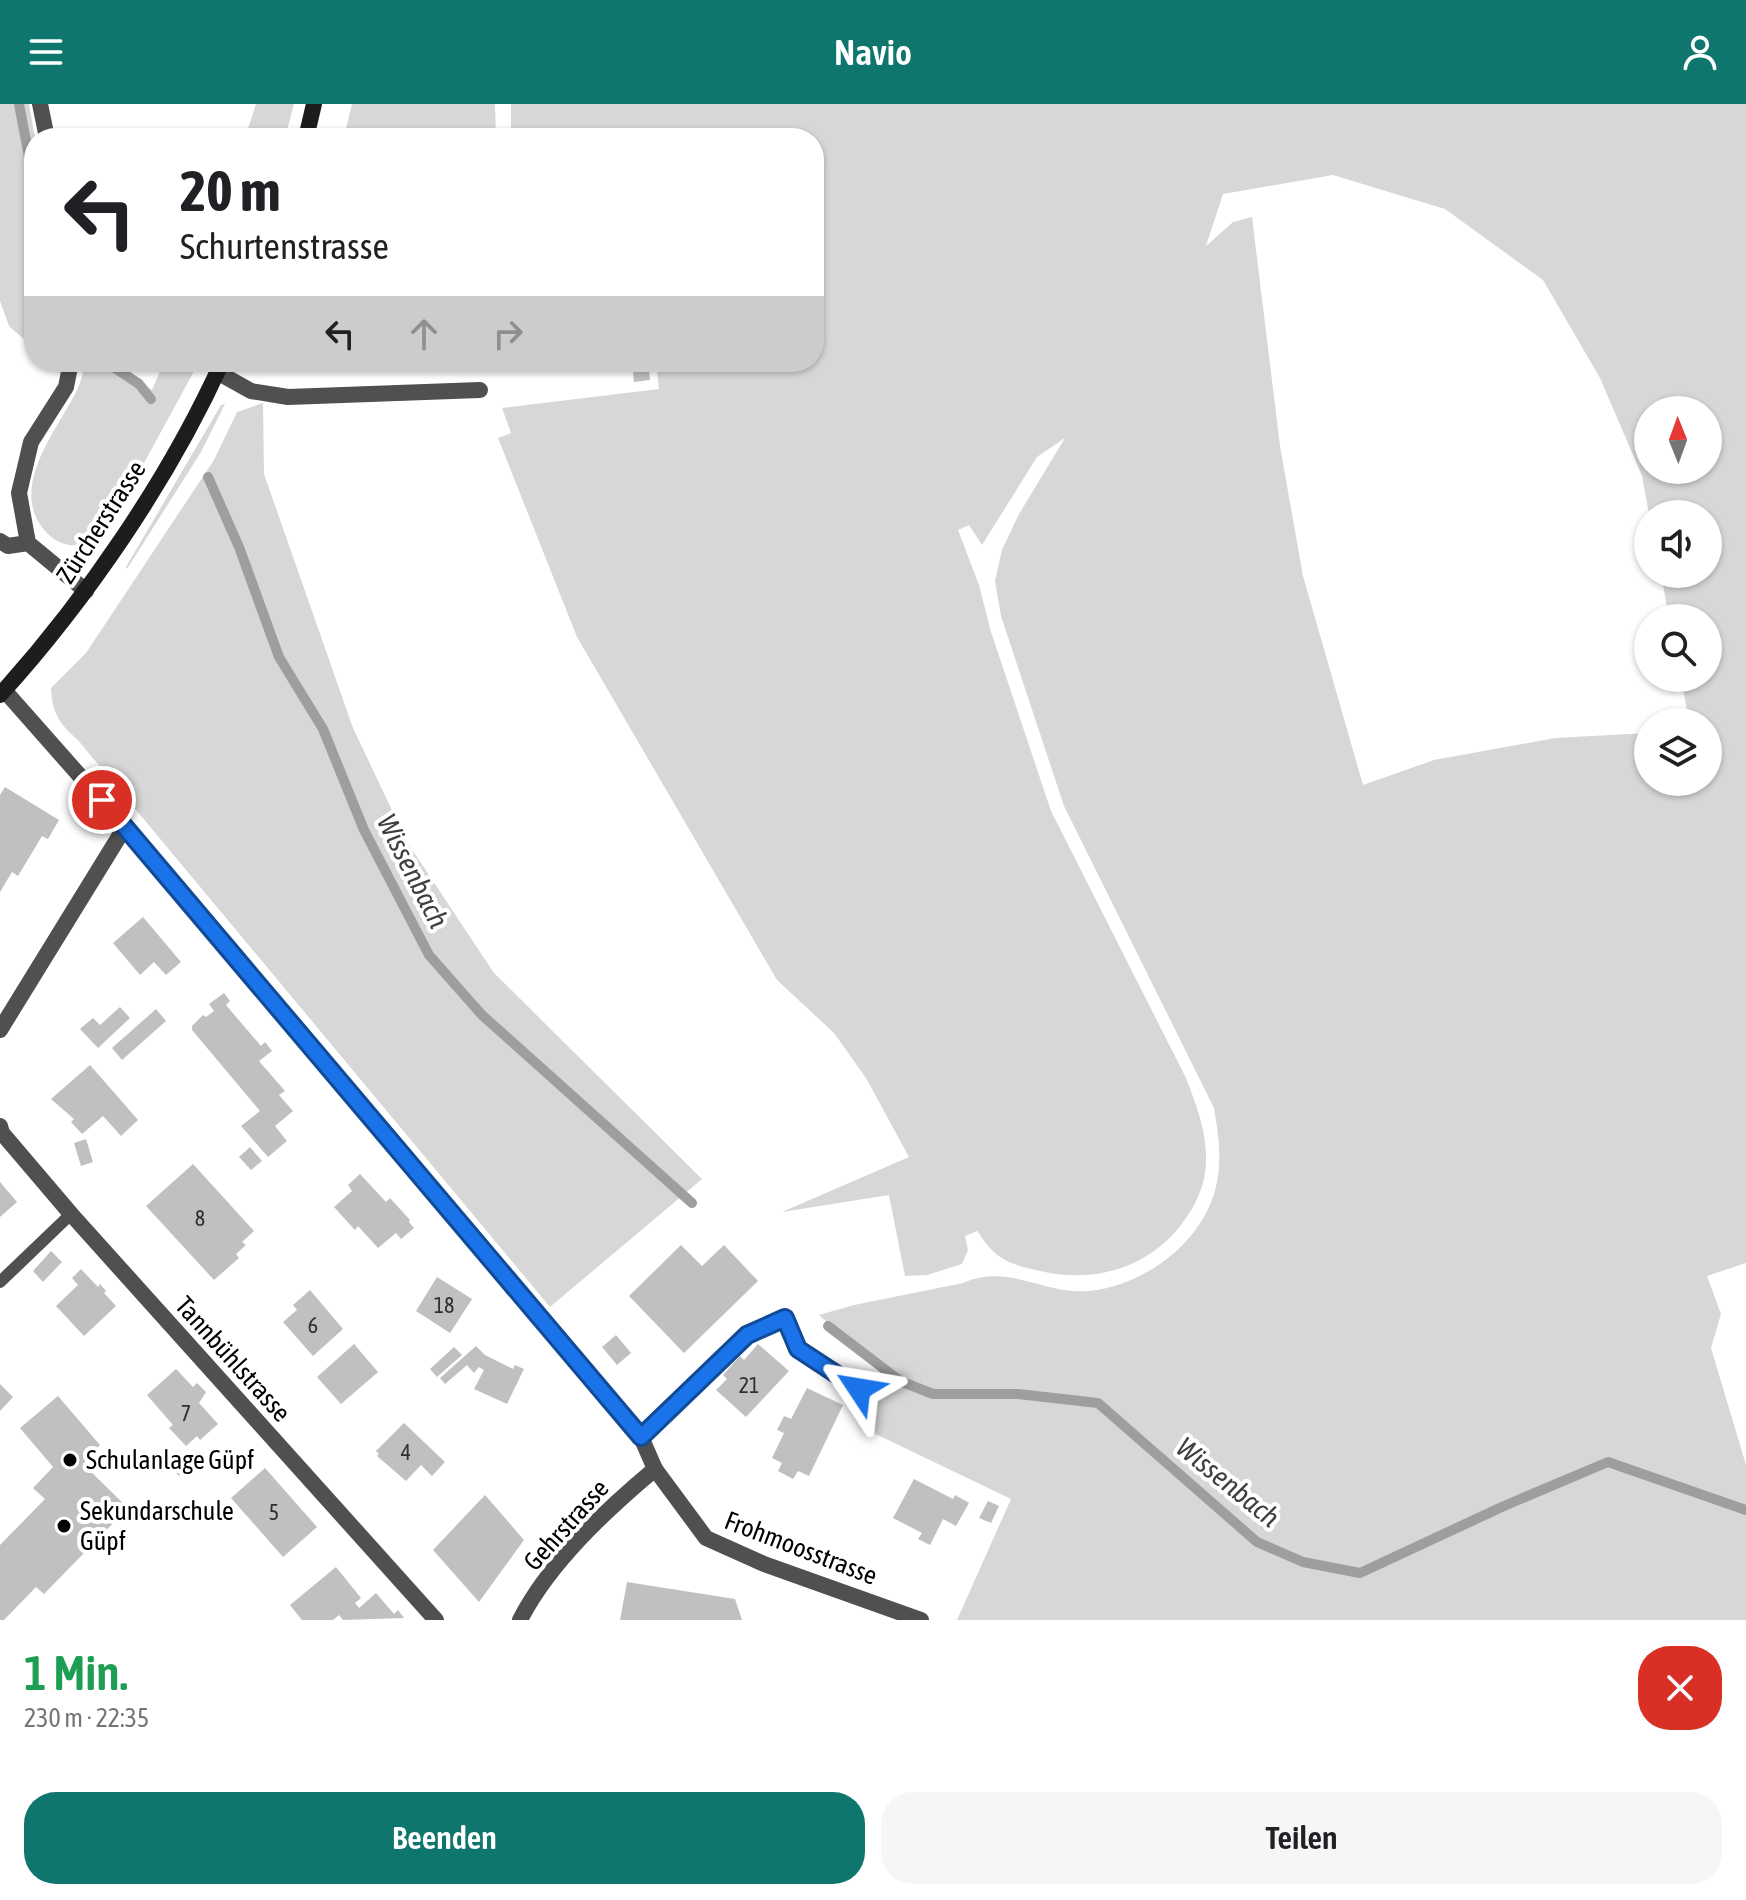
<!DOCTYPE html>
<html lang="de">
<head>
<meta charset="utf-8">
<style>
	:root { --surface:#fff; --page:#f6f6f6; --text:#202124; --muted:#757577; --accent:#0f766e }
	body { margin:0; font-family:"Asap Condensed",sans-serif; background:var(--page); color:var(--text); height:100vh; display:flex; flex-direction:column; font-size:30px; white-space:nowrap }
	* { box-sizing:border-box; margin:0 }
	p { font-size:26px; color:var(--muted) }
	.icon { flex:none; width:44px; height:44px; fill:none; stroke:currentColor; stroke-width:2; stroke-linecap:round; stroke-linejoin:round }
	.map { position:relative; height:1516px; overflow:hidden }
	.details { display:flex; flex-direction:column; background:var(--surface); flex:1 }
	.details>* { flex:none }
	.hud { position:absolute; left:24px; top:24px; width:800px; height:244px; border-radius:32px; box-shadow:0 2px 6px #0004; background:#fff; color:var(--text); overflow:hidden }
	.needle { width:52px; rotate:359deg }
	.buttons { position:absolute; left:1634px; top:292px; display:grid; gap:16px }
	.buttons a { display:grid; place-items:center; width:88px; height:88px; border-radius:50%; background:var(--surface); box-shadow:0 2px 6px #0004; font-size:40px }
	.pin { position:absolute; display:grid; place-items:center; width:68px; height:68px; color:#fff; margin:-34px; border:4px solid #fff; border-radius:50%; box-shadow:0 2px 8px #0007 }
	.me { position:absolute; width:88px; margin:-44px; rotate:303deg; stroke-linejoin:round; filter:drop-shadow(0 0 6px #0008) }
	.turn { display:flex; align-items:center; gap:28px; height:168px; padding:0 24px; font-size:36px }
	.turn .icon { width:104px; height:104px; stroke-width:2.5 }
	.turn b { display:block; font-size:56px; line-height:68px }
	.lanes { display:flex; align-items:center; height:76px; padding:0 24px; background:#0003; justify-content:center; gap:40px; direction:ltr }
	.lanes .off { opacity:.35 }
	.round { display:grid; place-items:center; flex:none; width:84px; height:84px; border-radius:32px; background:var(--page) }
	.overview { display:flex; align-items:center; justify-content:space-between; height:136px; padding:0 24px }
	h1 { font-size:48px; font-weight:600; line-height:60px; color:#1e9e55 }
	.cta { display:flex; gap:16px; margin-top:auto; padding:16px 24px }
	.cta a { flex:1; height:92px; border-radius:32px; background:var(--accent); color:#fff; font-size:32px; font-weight:600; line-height:92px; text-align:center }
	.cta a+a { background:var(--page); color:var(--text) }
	header { display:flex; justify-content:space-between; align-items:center; height:104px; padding:0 24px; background:var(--accent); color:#fff; font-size:36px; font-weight:600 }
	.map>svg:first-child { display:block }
	.green { fill:#d7d7d7; fill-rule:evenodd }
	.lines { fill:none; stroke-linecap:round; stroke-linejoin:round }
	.stream { stroke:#9e9e9e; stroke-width:10 }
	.building { fill:#c0c0c0 }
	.lane { stroke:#505050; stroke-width:12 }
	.street { stroke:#505050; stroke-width:16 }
	.secondary { stroke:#1d1d1d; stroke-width:16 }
	.route-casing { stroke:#114b97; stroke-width:20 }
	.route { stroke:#1a73e8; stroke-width:14 }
	.poi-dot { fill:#000; stroke:#fff; stroke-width:3 }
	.labels { text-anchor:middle; stroke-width:8; stroke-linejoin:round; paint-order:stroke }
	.number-label { font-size:22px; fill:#303030 }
	.street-label { font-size:26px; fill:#000; stroke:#fff }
	.poi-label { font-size:26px; fill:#000; stroke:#fff; text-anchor:start }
	.water-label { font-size:28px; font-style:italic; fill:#3f3f3f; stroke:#fff }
</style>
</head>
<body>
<header><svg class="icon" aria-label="menu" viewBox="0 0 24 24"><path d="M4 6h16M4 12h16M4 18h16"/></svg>Navio<svg class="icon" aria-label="person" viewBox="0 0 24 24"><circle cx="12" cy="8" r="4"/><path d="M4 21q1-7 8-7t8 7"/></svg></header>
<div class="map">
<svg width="1746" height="1516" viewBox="0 0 1746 1516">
	<rect width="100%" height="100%" fill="#fff"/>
	<g class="green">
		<polygon points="0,0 29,0 35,34 34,244 9,222 0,197"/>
		<polygon points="256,0 294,0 285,34 245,34"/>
		<polygon points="352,0 495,0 496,34 379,34 345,29"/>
		<path d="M511,0h1235v1159l-39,13 14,38 -10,34 35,117v155h-789l54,-121 -150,-72 19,-56 -61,-56 35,-10 109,-22c46,-20 81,12 126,8 58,-6 117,-51 128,-109 5,-25 1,-50 -3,-74l-150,-302 -63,-190 -6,-35 7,-31 17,-36 46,-76 -28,19 -55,88 -13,-20 -11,5 21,55 12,47 60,179 135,267c13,34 25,65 18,101 -3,13 -10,28 -18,39 -34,50 -92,67 -150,52 -15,-3 -33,-8 -44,-20 -6,-5 -10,-13 -15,-19l-12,5 3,14 -6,14 -35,11 -22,1 -16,-81 -107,17 127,-55 -43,-79 -32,-45 -57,-53 -200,-343 -79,-199 13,-5 -9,-25 157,-19 -3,-27h158v-224h-303zM1333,71l112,34 98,71 57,98 42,98 7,38h59v60h-47l8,44h39v60h-27l8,44h19v60h-60v-49l-93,5 -121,22 -71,25 -60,-209 -23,-130 -28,-229 -19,5 -27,24 17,-52zM1648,306h60v60h-60z"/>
		<path d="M86,258h22l44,28 12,-28h35l-61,112 -45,69c-19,4 -32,4 -46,-10 -41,-43 9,-101 29,-141 5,-10 7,-20 10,-30z"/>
		<path d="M263,299l1,71 89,254 54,114 87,131 208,206 -152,128 -473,-568c-18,-15 -25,-27 -26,-51l35,-35 128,-193 23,-48z"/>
		<polygon points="225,300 201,348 127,465 126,463 221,301"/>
	</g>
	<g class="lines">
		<g class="stream">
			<polyline points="19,0 34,79"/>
			<polyline points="106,258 139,280 151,295"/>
			<polyline points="208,373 239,443 279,553 323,625 364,726 429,851 482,911 692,1099"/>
			<polyline points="828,1222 900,1277 933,1290 1018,1290 1098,1299 1257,1438 1303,1458 1360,1469 1504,1402 1608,1358 1746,1406"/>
		</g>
	</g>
	<g class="building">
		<polygon points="648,258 650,276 634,278 632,259"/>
		<polygon points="5,683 59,716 48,735 42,732 18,772 12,768 0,788 0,691"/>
		<polygon points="143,813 181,858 166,871 154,858 140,871 113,839"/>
		<polygon points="224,889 230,897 226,901 261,942 265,938 272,947 259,957 285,987 279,991 293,1007 275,1022 287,1037 268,1053 241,1022 260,1007 192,926 192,922 203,911 206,913 214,907 209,900"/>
		<polygon points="120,903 130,914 98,944 80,925 93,914 100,921"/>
		<polygon points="156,905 166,917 122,956 112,944"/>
		<polygon points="90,961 138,1016 121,1032 103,1012 82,1030 71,1018 74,1015 51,995"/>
		<polygon points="86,1035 93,1058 81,1062 74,1039"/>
		<polygon points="250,1043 262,1057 251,1066 239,1053"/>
		<polygon points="193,1060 254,1127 242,1138 246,1141 236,1150 239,1154 214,1176 146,1102"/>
		<polygon points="360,1070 386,1098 390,1094 410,1116 409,1118 414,1124 401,1135 396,1129 378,1144 358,1122 355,1126 334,1103 352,1087 348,1081"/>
		<polygon points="0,1078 17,1098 0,1113"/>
		<polygon points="681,1141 702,1162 724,1141 758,1177 684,1249 629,1192"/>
		<polygon points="51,1147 62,1158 43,1178 33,1167"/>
		<polygon points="81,1165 98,1183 100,1180 106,1187 104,1189 116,1202 84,1232 56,1202 78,1181 72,1174"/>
		<polygon points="437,1173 472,1195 450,1229 416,1207"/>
		<polygon points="310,1186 343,1225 313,1252 283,1218 297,1206 293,1201"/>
		<polygon points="616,1231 631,1249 617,1261 602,1243"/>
		<polygon points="354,1240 378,1268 341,1300 317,1273"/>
		<polygon points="758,1240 789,1267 746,1313 716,1286 727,1275 723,1271 740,1252 744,1256"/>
		<polygon points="476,1242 485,1251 513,1265 515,1261 524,1265 507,1300 474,1285 484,1266 479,1263 474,1269 467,1261 445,1280 440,1274"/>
		<polygon points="454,1243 462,1251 437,1273 430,1265"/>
		<polygon points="176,1265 193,1283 197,1279 206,1288 199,1299 218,1320 200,1336 197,1332 186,1342 169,1324 173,1321 147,1291"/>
		<polygon points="0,1280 13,1293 0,1307"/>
		<polygon points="807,1284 843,1301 809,1372 798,1367 793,1375 778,1367 782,1359 772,1354 784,1329 777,1326 784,1312 791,1315"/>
		<polygon points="58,1292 100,1341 83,1360 128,1404 44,1490 36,1483 4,1516 0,1516 0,1441 45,1395 33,1384 53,1363 20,1324"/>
		<polygon points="404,1319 445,1358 432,1372 421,1361 406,1377 377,1352 379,1350 376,1347"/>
		<polygon points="180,1355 188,1364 179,1372 171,1363"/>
		<polygon points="265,1364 317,1423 283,1453 231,1394"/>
		<polygon points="914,1375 953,1395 955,1391 969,1399 956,1422 943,1415 930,1441 918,1435 922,1429 893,1414"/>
		<polygon points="485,1391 524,1436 479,1498 433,1446"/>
		<polygon points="988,1397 999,1402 991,1419 979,1414"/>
		<polygon points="336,1463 361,1494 355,1499 359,1504 376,1489 394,1510 398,1506 404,1514 343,1516 339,1511 333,1516 302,1516 290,1501"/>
		<polygon points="627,1478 735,1495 742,1516 620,1516"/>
	</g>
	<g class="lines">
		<g class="lane">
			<polyline points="0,1178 71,1110"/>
			<polyline points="641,1333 747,1231 785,1214 798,1245 859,1285"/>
		</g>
		<g class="street">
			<polyline points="40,0 47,34"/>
			<polyline points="71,258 66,283 31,338 19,389 28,439 86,487"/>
			<polyline points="217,268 251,287 288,293 480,286"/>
			<polyline points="0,437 8,442 28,439"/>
			<polyline points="4,586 125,723 641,1333 655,1365 706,1434 764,1460 921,1516"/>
			<polyline points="0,926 125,723"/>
			<polyline points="0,1022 2,1029 71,1110 436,1516"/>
			<path d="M520,1516c29,-57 86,-110 135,-151"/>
		</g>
		<g class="secondary">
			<polyline points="306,34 314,0"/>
			<path d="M0,591c86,-95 169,-216 222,-333"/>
		</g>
	</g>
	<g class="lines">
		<defs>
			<polyline id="route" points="102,696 641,1333 747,1231 785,1214 798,1245 859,1285"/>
		</defs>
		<use href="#route" class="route-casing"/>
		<use href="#route" class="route"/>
	</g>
	<g class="poi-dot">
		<circle cx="70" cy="1356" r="8"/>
		<circle cx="64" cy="1422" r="8"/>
	</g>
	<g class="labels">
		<g class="number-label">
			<text x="200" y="1122">8</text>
			<text x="444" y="1209">18</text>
			<text x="313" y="1229">6</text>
			<text x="749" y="1289">21</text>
			<text x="186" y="1317">7</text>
			<text x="406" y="1356">4</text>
			<text x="274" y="1416">5</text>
		</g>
		<g class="street-label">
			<text transform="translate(101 418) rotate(-57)" y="9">Zürcherstrasse</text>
			<text transform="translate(233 1255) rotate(48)" y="9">Tannbühlstrasse</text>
			<text transform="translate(566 1421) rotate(-48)" y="9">Gehrstrasse</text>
			<text transform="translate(801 1444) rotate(21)" y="9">Frohmoosstrasse</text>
		</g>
		<g class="poi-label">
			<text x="86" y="1365">Schulanlage Güpf</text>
			<text x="80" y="1416">Sekundarschule<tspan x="80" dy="30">Güpf</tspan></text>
		</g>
		<g class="water-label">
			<text transform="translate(413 767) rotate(63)" y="10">Wissenbach</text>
			<text transform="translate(1228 1378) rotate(39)" y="10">Wissenbach</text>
		</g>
	</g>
</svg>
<div class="buttons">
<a><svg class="needle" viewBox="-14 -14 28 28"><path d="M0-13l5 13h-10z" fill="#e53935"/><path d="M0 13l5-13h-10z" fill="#757577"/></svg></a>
<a><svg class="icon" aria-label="sound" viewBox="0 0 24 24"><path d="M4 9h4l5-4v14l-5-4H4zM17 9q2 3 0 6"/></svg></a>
<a><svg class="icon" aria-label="search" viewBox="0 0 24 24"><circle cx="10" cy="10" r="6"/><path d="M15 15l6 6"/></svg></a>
<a><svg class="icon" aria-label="layers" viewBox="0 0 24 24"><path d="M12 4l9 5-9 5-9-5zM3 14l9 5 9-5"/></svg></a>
</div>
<div class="pin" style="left:102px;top:696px;background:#d93025"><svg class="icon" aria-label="arrive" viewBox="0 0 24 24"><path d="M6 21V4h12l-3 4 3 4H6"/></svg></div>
<svg class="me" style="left:859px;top:1285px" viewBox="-20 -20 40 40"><path d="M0-17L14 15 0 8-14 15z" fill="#1a73e8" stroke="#fff" stroke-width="4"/></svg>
<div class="hud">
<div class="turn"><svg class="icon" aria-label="left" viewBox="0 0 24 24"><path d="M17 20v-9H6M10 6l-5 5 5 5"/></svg><div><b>20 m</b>Schurtenstrasse</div></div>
<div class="lanes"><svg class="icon" aria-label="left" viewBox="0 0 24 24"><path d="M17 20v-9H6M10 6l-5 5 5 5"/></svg><svg class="icon off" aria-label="ahead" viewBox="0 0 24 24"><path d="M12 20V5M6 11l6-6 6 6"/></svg><svg class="icon off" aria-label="right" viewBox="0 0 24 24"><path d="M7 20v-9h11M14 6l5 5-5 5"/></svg></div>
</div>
</div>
<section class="details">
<div class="overview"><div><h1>1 Min.</h1><p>230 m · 22:35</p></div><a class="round" style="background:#d93025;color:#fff"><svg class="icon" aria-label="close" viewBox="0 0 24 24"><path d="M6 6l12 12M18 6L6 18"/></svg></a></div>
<div class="cta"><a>Beenden</a><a>Teilen</a></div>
</section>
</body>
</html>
